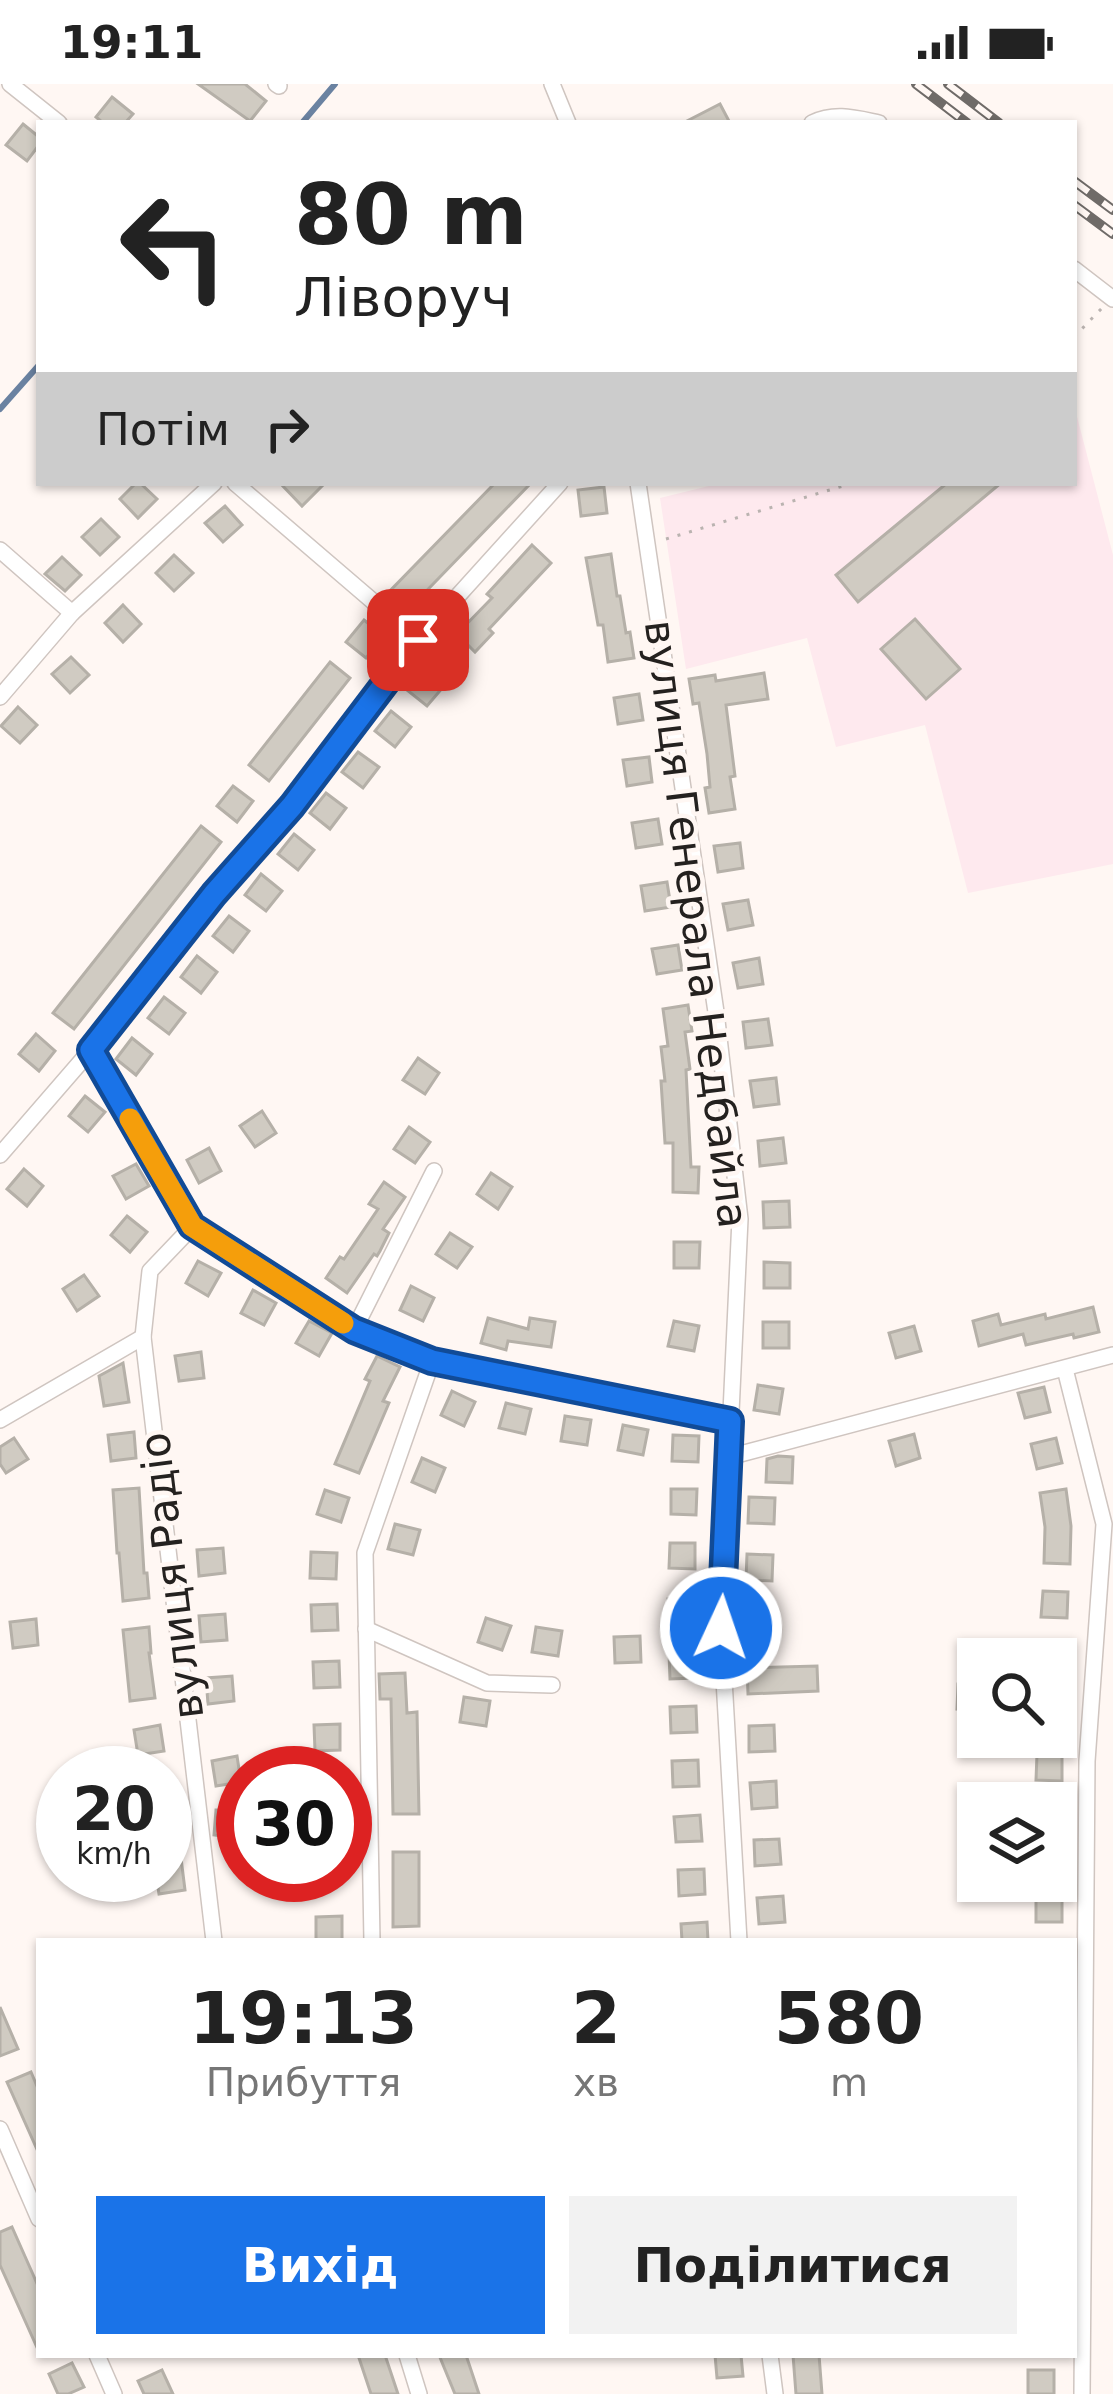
<!DOCTYPE html>
<html lang="uk">
<head>
<meta charset="utf-8">
<style>
	:root { --surface:#fff; --page:#f2f2f2; --text:#222; --muted:#767676; --accent:#1a73e8 }
	body { margin:0; font-family:"DejaVu Sans",sans-serif; background:var(--page); color:var(--text); height:100vh; display:flex; flex-direction:column; font-size:45px; white-space:nowrap }
	* { box-sizing:border-box; margin:0 }
	p { font-size:39px; color:var(--muted) }
	.icon { flex:none; width:66px; height:66px; fill:none; stroke:currentColor; stroke-width:2; stroke-linecap:round; stroke-linejoin:round }
	.map { position:relative; flex:1; overflow:hidden }
	.details { position:absolute; left:36px; top:1854px; width:1041px; height:420px; display:flex; flex-direction:column; background:var(--surface); border-radius:0px; box-shadow:0 3px 9px #0004 }
	.details>* { flex:none }
	.hud { position:absolute; left:36px; top:36px; width:1041px; height:366px; border-radius:0px; box-shadow:0 3px 9px #0004; background:#fff; color:var(--text); overflow:hidden }
	.tools { position:absolute; left:957px; top:1554px; display:grid; gap:24px }
	.tools a { display:grid; place-items:center; width:120px; height:120px; border-radius:0px; background:var(--surface); box-shadow:0 3px 9px #0004; font-size:60px }
	.speed { position:absolute; left:36px; top:1662px; display:flex; gap:24px; font-size:60px; font-weight:700; text-align:center }
	.speed>* { display:grid; place-content:center; width:156px; height:156px; border-radius:50%; background:var(--surface); box-shadow:0 3px 9px #0004; line-height:1 }
	.speed small { font-size:30px; font-weight:400 }
	.speed .limit { border:18px solid #d22; background:#fff; color:#111 }
	.pin { position:absolute; display:grid; place-items:center; width:102px; height:102px; color:#fff; margin:-51px; border-radius:24px; box-shadow:0 6px 18px #0006 }
	.me { position:absolute; width:132px; margin:-66px; rotate:3deg; stroke-linejoin:round; filter:drop-shadow(0 0 9px #0008) }
	.turn { display:flex; align-items:center; gap:42px; height:252px; padding:0 60px; font-size:54px }
	.turn .icon { width:156px; height:156px; stroke-width:2.5 }
	.turn b { display:block; font-size:84px; line-height:102px }
	.then { display:flex; align-items:center; height:114px; padding:0 60px; background:#0003; gap:24px; font-size:45px }
	.eta { display:flex; justify-content:space-evenly; align-items:center; height:204px; text-align:center }
	.eta b { font-size:72px; font-weight:700; line-height:84px }
	.cta { display:flex; gap:24px; margin-top:auto; padding:24px 60px }
	.cta a { flex:1; height:138px; border-radius:0px; background:var(--accent); color:#fff; font-size:48px; font-weight:700; line-height:138px; text-align:center }
	.cta a+a { background:var(--page); color:var(--text) }
	.status { display:flex; justify-content:space-between; align-items:center; height:84px; padding:0 60px; background:var(--surface); direction:ltr }
	.status svg { height:33px; fill:currentColor }
	.map>svg:first-child { display:block }
	.education { fill:#fee9ee }
	.lines { fill:none; stroke-linecap:round; stroke-linejoin:round }
	.stream { stroke:#6a82a1; stroke-width:6 }
	.building { fill:#d0cbc2; stroke:#b5b0a8; stroke-width:3 }
	.street-casing { stroke:#cfc5c0; stroke-width:18 }
	.path { stroke:#bab3b0; stroke-width:3; stroke-dasharray:3 9; stroke-linecap:butt }
	.street { stroke:#fff; stroke-width:15 }
	.rail-casing { stroke:#6f6b68; stroke-width:10 }
	.rail { stroke:#fff7f3; stroke-width:6; stroke-dasharray:18; stroke-linecap:butt }
	.route-casing { stroke:#114b97; stroke-width:30 }
	.route { stroke:#1a73e8; stroke-width:21 }
	.slow { stroke:#f59e0b; stroke-width:21 }
	.labels { text-anchor:middle; stroke-width:9; stroke-linejoin:round; paint-order:stroke }
	.street-label { font-size:42px; fill:#24211f; stroke:#fff7f3 }
</style>
</head>
<body>
<div class="status"><b>19:11</b><svg viewBox="0 0 49 12"><path d="M0 12V9h3v3zM5 12V6h3v6zM10 12V3h3v9zM15 12V0h3v12zM26 1h20v11H26zM47 4h2v5h-2z"/></svg></div>
<div class="map">
<svg width="1113" height="2310" viewBox="0 0 1113 2310">
	<rect width="100%" height="100%" fill="#fff7f3"/>
	<polygon class="education" points="1074,321 1113,471 1113,780 968,809 925,641 836,663 807,554 686,585 660,414 721,399 1074,399"/>
	<g class="lines">
		<g class="stream">
			<polyline points="302,39 335,0"/>
			<polyline points="0,325 39,281"/>
		</g>
	</g>
	<g class="building">
		<polygon points="198,0 245,0 266,17 250,37"/>
		<polygon points="112,13 133,30 125,39 103,39 96,33"/>
		<polygon points="720,20 730,39 683,39"/>
		<polygon points="23,40 39,53 39,61 27,77 6,61"/>
		<polygon points="136,399 140,399 157,415 138,434 120,415"/>
		<polygon points="280,399 325,399 302,422"/>
		<polygon points="495,399 531,399 405,529 385,512"/>
		<polygon points="947,399 1001,399 858,518 836,491"/>
		<polygon points="604,403 607,429 581,432 578,406"/>
		<polygon points="225,422 242,441 223,458 205,439"/>
		<polygon points="101,435 119,453 100,471 82,453"/>
		<polygon points="532,461 551,479 489,545 493,549 475,568 457,550 492,514 487,510"/>
		<polygon points="611,470 617,512 620,512 626,549 630,548 634,574 608,578 603,541 598,541 586,474"/>
		<polygon points="174,471 193,489 174,507 156,489"/>
		<polygon points="62,473 81,491 65,507 45,490"/>
		<polygon points="123,521 141,540 123,558 105,539"/>
		<polygon points="915,535 960,585 926,615 881,565"/>
		<polygon points="364,536 384,552 366,574 346,558"/>
		<polygon points="71,573 89,591 70,609 52,590"/>
		<polygon points="330,578 350,594 269,697 249,681"/>
		<polygon points="423,586 444,602 427,622 407,606"/>
		<polygon points="764,589 768,615 726,621 735,692 730,693 735,725 709,729 705,704 710,703 707,670 699,619 693,620 689,595 715,591 716,597"/>
		<polygon points="639,610 643,636 618,640 614,614"/>
		<polygon points="18,623 37,641 20,659 1,642"/>
		<polygon points="391,627 411,643 395,663 375,647"/>
		<polygon points="358,668 379,683 363,704 342,688"/>
		<polygon points="649,673 652,698 627,702 623,676"/>
		<polygon points="233,702 253,717 237,738 217,722"/>
		<polygon points="326,709 346,724 330,745 310,729"/>
		<polygon points="658,735 662,760 636,764 632,739"/>
		<polygon points="201,742 221,758 74,945 53,929"/>
		<polygon points="294,750 314,766 298,786 278,770"/>
		<polygon points="740,759 743,784 718,788 714,762"/>
		<polygon points="261,790 282,807 266,827 245,811"/>
		<polygon points="667,798 671,823 645,827 641,802"/>
		<polygon points="748,816 753,841 728,846 723,820"/>
		<polygon points="229,832 249,847 233,868 213,852"/>
		<polygon points="678,861 682,886 657,890 652,865"/>
		<polygon points="197,872 217,888 201,909 181,893"/>
		<polygon points="759,874 763,900 738,904 733,879"/>
		<polygon points="164,913 185,929 169,950 148,934"/>
		<polygon points="688,921 692,947 685,948 690,985 686,986 691,1083 699,1083 698,1109 673,1108 673,1059 665,1059 661,997 665,997 661,963 668,962 663,925"/>
		<polygon points="768,935 772,961 746,964 743,938"/>
		<polygon points="36,950 55,967 39,987 19,970"/>
		<polygon points="132,954 152,970 136,991 116,975"/>
		<polygon points="418,974 439,989 425,1010 403,996"/>
		<polygon points="776,994 779,1020 754,1023 750,997"/>
		<polygon points="85,1012 105,1028 88,1048 69,1032"/>
		<polygon points="262,1027 276,1049 255,1063 240,1042"/>
		<polygon points="409,1043 430,1058 415,1079 394,1065"/>
		<polygon points="783,1054 786,1079 760,1082 758,1057"/>
		<polygon points="209,1064 221,1087 199,1099 187,1076"/>
		<polygon points="136,1080 149,1102 126,1115 113,1092"/>
		<polygon points="24,1085 43,1102 27,1122 7,1105"/>
		<polygon points="491,1089 512,1103 498,1125 477,1110"/>
		<polygon points="384,1098 405,1113 383,1145 389,1149 380,1167 377,1172 374,1170 347,1209 326,1194 340,1173 344,1175 378,1125 369,1120"/>
		<polygon points="789,1117 790,1143 764,1144 763,1118"/>
		<polygon points="127,1132 147,1148 130,1168 111,1151"/>
		<polygon points="450,1149 472,1163 457,1184 436,1170"/>
		<polygon points="674,1158 700,1158 699,1184 674,1184"/>
		<polygon points="198,1177 221,1189 208,1212 186,1199"/>
		<polygon points="764,1178 790,1179 790,1204 764,1204"/>
		<polygon points="84,1191 99,1212 77,1227 63,1205"/>
		<polygon points="411,1202 434,1214 423,1237 400,1226"/>
		<polygon points="253,1206 276,1219 264,1241 241,1229"/>
		<polygon points="1093,1223 1099,1248 1074,1254 1073,1250 1026,1261 1023,1250 979,1262 973,1237 998,1230 1001,1241 1045,1230 1046,1235"/>
		<polygon points="488,1234 528,1245 530,1234 555,1238 551,1263 508,1257 506,1266 481,1259"/>
		<polygon points="309,1237 332,1249 319,1272 296,1259"/>
		<polygon points="674,1237 699,1242 694,1267 668,1262"/>
		<rect x="763" y="1238" width="26" height="26"/>
		<polygon points="914,1242 921,1267 896,1274 889,1249"/>
		<polygon points="201,1268 204,1294 179,1297 175,1272"/>
		<polygon points="377,1272 400,1283 383,1317 389,1319 359,1389 335,1380 370,1297 365,1295"/>
		<polygon points="123,1279 129,1318 104,1322 99,1292"/>
		<polygon points="758,1301 783,1305 779,1330 754,1326"/>
		<polygon points="1044,1303 1050,1328 1025,1334 1018,1309"/>
		<polygon points="452,1307 475,1318 464,1342 441,1331"/>
		<polygon points="506,1319 531,1325 525,1350 499,1344"/>
		<polygon points="565,1332 591,1336 587,1361 561,1357"/>
		<polygon points="623,1341 648,1346 643,1371 618,1366"/>
		<polygon points="134,1348 136,1374 111,1377 108,1351"/>
		<polygon points="914,1350 920,1374 896,1382 889,1357"/>
		<polygon points="673,1351 699,1352 698,1378 672,1377"/>
		<polygon points="14,1354 28,1375 6,1389 0,1380 0,1363"/>
		<polygon points="1056,1354 1062,1379 1037,1385 1031,1360"/>
		<polygon points="778,1372 793,1373 792,1399 766,1398 767,1375"/>
		<polygon points="422,1374 445,1384 435,1408 412,1398"/>
		<polygon points="139,1404 144,1489 147,1489 149,1514 123,1517 119,1469 117,1469 113,1406"/>
		<polygon points="671,1405 697,1405 696,1431 671,1430"/>
		<polygon points="1066,1405 1071,1442 1070,1480 1044,1479 1045,1443 1040,1409"/>
		<polygon points="325,1406 349,1414 341,1438 317,1430"/>
		<polygon points="749,1413 775,1414 774,1440 748,1439"/>
		<polygon points="395,1440 420,1446 413,1471 388,1465"/>
		<polygon points="670,1459 695,1459 695,1485 669,1484"/>
		<polygon points="223,1464 225,1489 199,1492 197,1466"/>
		<polygon points="311,1468 337,1469 336,1495 310,1494"/>
		<polygon points="747,1470 773,1471 772,1497 746,1496"/>
		<polygon points="1043,1507 1068,1508 1067,1534 1041,1533"/>
		<polygon points="694,1514 694,1540 668,1540 668,1515"/>
		<polygon points="337,1520 338,1546 312,1547 311,1521"/>
		<polygon points="771,1526 772,1552 746,1553 745,1527"/>
		<polygon points="225,1530 227,1556 201,1558 199,1532"/>
		<polygon points="486,1534 511,1542 502,1566 478,1558"/>
		<polygon points="36,1535 38,1561 13,1564 10,1538"/>
		<polygon points="149,1543 151,1569 149,1569 155,1614 130,1617 123,1546"/>
		<polygon points="536,1543 562,1547 558,1572 532,1568"/>
		<polygon points="640,1552 641,1578 615,1579 614,1553"/>
		<polygon points="669,1569 695,1569 696,1594 670,1595"/>
		<polygon points="339,1577 340,1603 314,1604 313,1578"/>
		<polygon points="817,1582 818,1607 748,1610 747,1584"/>
		<polygon points="405,1589 407,1629 417,1628 419,1730 393,1730 391,1615 380,1615 379,1590"/>
		<polygon points="232,1592 234,1617 208,1620 206,1594"/>
		<polygon points="958,1600 978,1600 978,1626 957,1625"/>
		<polygon points="464,1613 490,1617 486,1642 460,1638"/>
		<polygon points="696,1622 697,1648 671,1649 670,1623"/>
		<polygon points="340,1640 340,1666 315,1667 314,1641"/>
		<polygon points="160,1641 164,1667 138,1671 134,1646"/>
		<polygon points="774,1641 775,1667 749,1668 749,1642"/>
		<polygon points="1037,1670 1062,1671 1062,1697 1036,1696"/>
		<polygon points="237,1672 241,1698 216,1702 212,1677"/>
		<polygon points="698,1676 699,1702 673,1703 672,1677"/>
		<polygon points="776,1697 777,1723 752,1725 750,1699"/>
		<polygon points="165,1710 173,1710 185,1806 159,1810 156,1791 165,1791"/>
		<polygon points="216,1726 242,1728 239,1754 214,1751"/>
		<polygon points="700,1731 702,1757 676,1758 674,1733"/>
		<polygon points="779,1755 781,1780 755,1782 754,1756"/>
		<polygon points="393,1768 419,1768 419,1842 393,1843"/>
		<polygon points="704,1785 705,1810 679,1812 678,1786"/>
		<polygon points="783,1812 785,1838 759,1840 757,1814"/>
		<rect x="1036" y="1812" width="26" height="26"/>
		<polygon points="342,1832 342,1857 316,1857 316,1833"/>
		<polygon points="707,1838 708,1857 682,1857 681,1840"/>
		<polygon points="0,1923 18,1965 0,1972"/>
		<polygon points="31,1988 39,2007 39,2070 7,1998"/>
		<polygon points="12,2143 39,2204 39,2268 0,2181 0,2148"/>
		<polygon points="358,2271 385,2271 398,2310 371,2310"/>
		<polygon points="439,2271 466,2271 479,2310 455,2310"/>
		<polygon points="715,2271 741,2271 743,2292 717,2294"/>
		<polygon points="793,2271 819,2271 822,2310 796,2310"/>
		<polygon points="72,2279 84,2303 68,2310 58,2310 49,2290"/>
		<polygon points="162,2286 173,2310 144,2310 138,2297"/>
		<rect x="1028" y="2286" width="26" height="24"/>
	</g>
	<g class="lines">
		<defs>
			<g id="street">
				<polyline points="10,0 59,39"/>
				<polyline points="276,0 279,2"/>
				<polyline points="552,0 568,39"/>
				<path d="M812,39c23,-11 43,-5 67,0"/>
				<polyline points="1074,185 1113,215"/>
				<polyline points="235,399 418,556"/>
				<polyline points="638,399 716,928 740,1135 721,1543 739,1857"/>
				<polyline points="0,466 72,529"/>
				<polyline points="0,613 72,529 214,399"/>
				<polyline points="91,966 192,1143 354,1246 432,1277 730,1337"/>
				<polyline points="0,1071 91,966 215,810 292,722 418,556 560,399"/>
				<polyline points="192,1143 150,1187 143,1253 214,1857"/>
				<polyline points="354,1246 434,1087"/>
				<polyline points="1065,1285 1104,1440 1087,1677 1082,2310"/>
				<polyline points="0,1336 143,1253"/>
				<polyline points="729,1373 1113,1271"/>
				<polyline points="366,1545 487,1599 552,1601"/>
				<polyline points="372,1857 365,1469 432,1277"/>
				<polyline points="0,2045 39,2135"/>
				<polyline points="97,2271 114,2310"/>
				<polyline points="407,2271 419,2310"/>
				<polyline points="770,2271 775,2310"/>
			</g>
		</defs>
		<use href="#street" class="street-casing"/>
		<g class="path">
			<polyline points="1074,253 1102,224"/>
			<polyline points="666,455 853,399"/>
		</g>
		<use href="#street" class="street"/>
		<defs>
			<g id="rail">
				<polyline points="916,0 967,39"/>
				<polyline points="948,0 999,39"/>
				<polyline points="1074,97 1113,126"/>
				<polyline points="1074,121 1113,150"/>
			</g>
		</defs>
		<use href="#rail" class="rail-casing"/>
		<use href="#rail" class="rail"/>
	</g>
	<g class="lines">
		<defs>
			<polyline id="route" points="418,556 292,722 214,810 91,966 192,1142 354,1246 432,1277 730,1337 721,1544"/>
		</defs>
		<use href="#route" class="route-casing"/>
		<use href="#route" class="route"/>
		<polyline class="slow" points="130,1035 192,1142 343,1239"/>
	</g>
	<g class="labels">
		<g class="street-label">
			<text transform="translate(697 840) rotate(83)" y="15">вулиця Генерала Недбайла</text>
			<text transform="translate(171 1492) rotate(-97)" y="15">вулиця Радіо</text>
		</g>
	</g>
</svg>
<div class="tools">
<a><svg class="icon" aria-label="search" viewBox="0 0 24 24"><circle cx="10" cy="10" r="6"/><path d="M15 15l6 6"/></svg></a>
<a><svg class="icon" aria-label="layers" viewBox="0 0 24 24"><path d="M12 4l9 5-9 5-9-5zM3 14l9 5 9-5"/></svg></a>
</div>
<div class="speed"><div>20<small>km/h</small></div><div class="limit">30</div></div>
<div class="pin" style="left:418px;top:556px;background:#d93025"><svg class="icon" aria-label="arrive" viewBox="0 0 24 24"><path d="M6 21V4h12l-3 4 3 4H6"/></svg></div>
<svg class="me" style="left:721px;top:1544px" viewBox="-20 -20 40 40"><circle r="17" fill="#1a73e8" stroke="#fff" stroke-width="3"/><path d="M0-11L8 9 0 5-8 9z" fill="#fff"/></svg>
<div class="hud">
<div class="turn"><svg class="icon" aria-label="left" viewBox="0 0 24 24"><path d="M17 20v-9H6M10 6l-5 5 5 5"/></svg><div><b>80 m</b>Ліворуч</div></div>
<div class="then">Потім<svg class="icon" aria-label="right" viewBox="0 0 24 24"><path d="M7 20v-9h11M14 6l5 5-5 5"/></svg></div>
</div>
<section class="details">
<div class="eta">
<div><b>19:13</b><p>Прибуття</p></div>
<div><b>2</b><p>хв</p></div>
<div><b>580</b><p>m</p></div>
</div>
<div class="cta"><a>Вихід</a><a>Поділитися</a></div>
</section>
</div>
</body>
</html>
